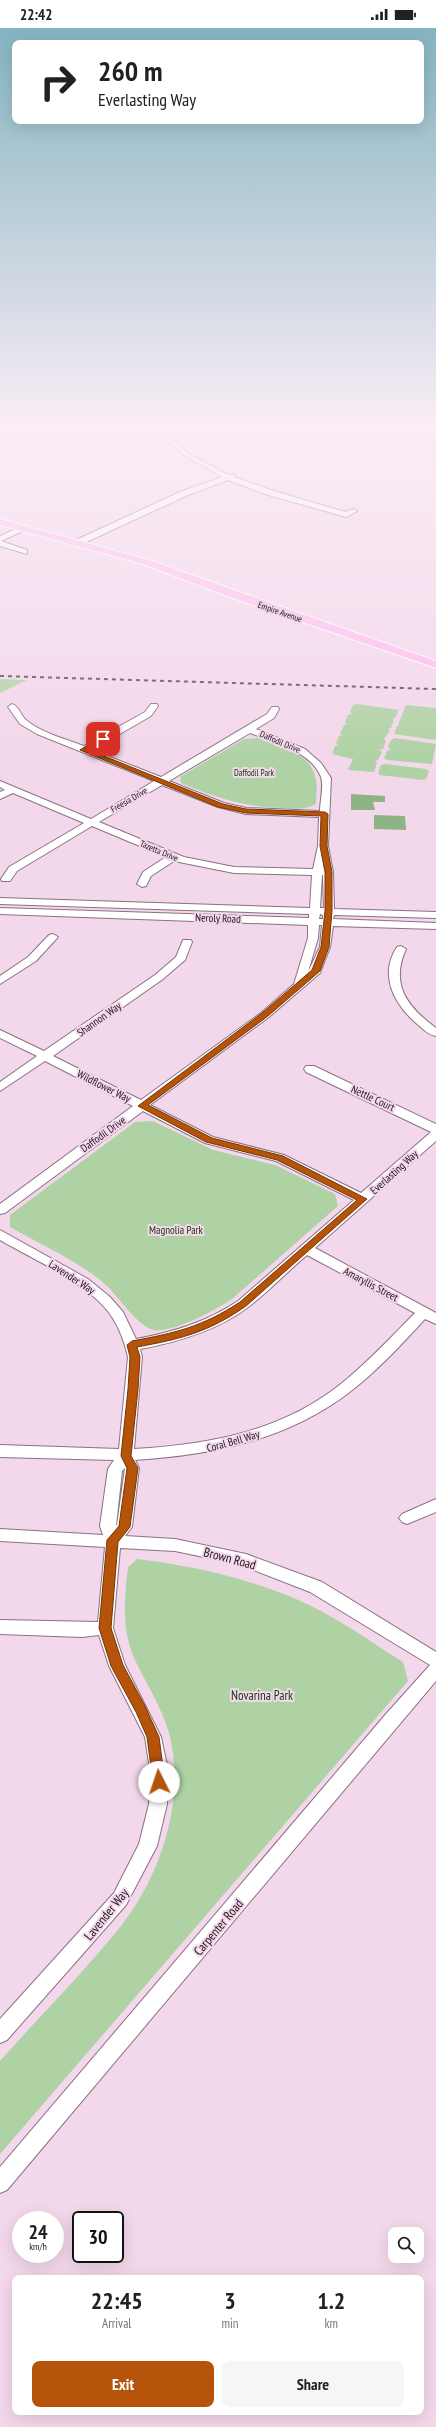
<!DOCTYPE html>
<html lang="en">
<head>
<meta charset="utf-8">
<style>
	:root { --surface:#fff; --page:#f6f6f6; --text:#202124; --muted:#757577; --accent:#b45309 }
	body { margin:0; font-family:"PT Sans Narrow",sans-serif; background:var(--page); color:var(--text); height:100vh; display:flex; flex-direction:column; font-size:15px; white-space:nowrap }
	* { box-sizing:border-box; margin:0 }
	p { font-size:13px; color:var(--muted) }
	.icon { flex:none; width:22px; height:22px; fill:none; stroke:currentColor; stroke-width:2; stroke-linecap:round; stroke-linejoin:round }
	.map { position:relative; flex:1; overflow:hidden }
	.sheet { position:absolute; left:12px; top:2247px; width:412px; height:140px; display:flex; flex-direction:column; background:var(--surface); border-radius:8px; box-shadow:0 4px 16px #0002 }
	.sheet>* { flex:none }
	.banner { position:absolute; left:12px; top:12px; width:412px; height:84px; border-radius:8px; box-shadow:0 4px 16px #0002; background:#fff; color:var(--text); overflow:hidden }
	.tools { position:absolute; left:388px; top:2199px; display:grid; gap:8px }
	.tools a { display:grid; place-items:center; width:36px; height:36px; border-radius:8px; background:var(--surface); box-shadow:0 4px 16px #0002; font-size:20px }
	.speed { position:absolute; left:12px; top:2183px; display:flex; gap:8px; font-size:20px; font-weight:700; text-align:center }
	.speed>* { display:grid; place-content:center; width:52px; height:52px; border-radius:50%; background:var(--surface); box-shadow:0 4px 16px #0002; line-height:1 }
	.speed small { font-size:10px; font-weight:400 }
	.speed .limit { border:2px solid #111; border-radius:6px; background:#fff; color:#111 }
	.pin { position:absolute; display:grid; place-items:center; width:34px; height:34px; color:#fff; margin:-17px; border-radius:8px; box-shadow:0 2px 6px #0006 }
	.me { position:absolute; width:44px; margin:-22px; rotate:356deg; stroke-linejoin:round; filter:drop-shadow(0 0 3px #0008) }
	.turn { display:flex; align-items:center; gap:14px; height:84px; padding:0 20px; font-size:18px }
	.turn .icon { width:52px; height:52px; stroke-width:2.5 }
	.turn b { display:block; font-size:28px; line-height:34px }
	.eta { display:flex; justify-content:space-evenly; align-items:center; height:68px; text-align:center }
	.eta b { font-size:24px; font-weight:800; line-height:28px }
	.action { display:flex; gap:8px; margin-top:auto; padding:8px 20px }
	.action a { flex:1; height:46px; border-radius:8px; background:var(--accent); color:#fff; font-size:16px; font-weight:800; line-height:46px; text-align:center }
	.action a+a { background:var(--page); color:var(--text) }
	.status { display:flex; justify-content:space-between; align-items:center; height:28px; padding:0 20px; background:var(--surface); direction:ltr }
	.status svg { height:11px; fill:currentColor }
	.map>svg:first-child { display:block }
	.green { fill:#aed2a4 }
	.water { fill:#8fb484 }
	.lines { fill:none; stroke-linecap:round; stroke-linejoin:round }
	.minor-casing { stroke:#8a7183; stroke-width:2 }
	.major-casing { stroke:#fff; stroke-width:2 }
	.minor { fill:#fff; fill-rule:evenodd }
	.major { fill:#febced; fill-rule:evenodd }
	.rail { stroke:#564751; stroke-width:2; stroke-dasharray:4 4; stroke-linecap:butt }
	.route { fill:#b45309; stroke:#753606 }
	.labels { text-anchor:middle; stroke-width:4; stroke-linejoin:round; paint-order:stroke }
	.far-street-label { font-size:9px; fill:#20161d; stroke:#f3d7ea }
	.far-park-label { font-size:9px; fill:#123704; stroke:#f3d7ea }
	.street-label { font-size:11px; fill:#20161d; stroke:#f3d7ea }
	.park-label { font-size:11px; fill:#123704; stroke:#f3d7ea }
	.near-street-label { font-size:13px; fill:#20161d; stroke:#f3d7ea }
	.near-park-label { font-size:13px; fill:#123704; stroke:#f3d7ea }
</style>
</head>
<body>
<div class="status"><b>22:42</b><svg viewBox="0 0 49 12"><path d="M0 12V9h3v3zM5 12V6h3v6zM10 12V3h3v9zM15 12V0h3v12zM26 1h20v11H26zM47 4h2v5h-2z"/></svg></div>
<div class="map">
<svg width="436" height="2399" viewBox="0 0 436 2399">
	<rect width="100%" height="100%" fill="#f3d7ea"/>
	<g class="green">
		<polygon points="0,651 27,652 0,665"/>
		<polygon points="357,676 399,682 395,690 392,691 394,692 391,700 388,701 390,703 384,711 386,713 383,721 379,722 382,724 378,732 375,733 377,735 374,744 348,742 353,731 332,726 335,718 338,717 336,715 339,708 342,707 340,705 344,697 347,696 345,694 348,687 352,686 350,684 353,677"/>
		<polygon points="406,677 436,680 436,712 394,706 397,698 400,697 398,697"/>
		<path d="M258,710c19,7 52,15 57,38 3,9 1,19 1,28 -12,6 -21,5 -33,4 -39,-1 -66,-10 -102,-25l-1,-6 64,-38z"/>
		<polygon points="395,710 436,716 432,736 387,732 384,730 387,723 391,721 388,719 391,712"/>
		<polygon points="385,736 426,741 429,743 426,751 422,752 380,747 378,745 381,737"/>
		<path d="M153,1093l60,29 62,15 60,29 3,12 -106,93c-16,11 -59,34 -78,31 -17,-4 -34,-32 -48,-45 -23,-21 -68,-42 -96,-58v-12l125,-93z"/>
		<path d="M137,1531c55,7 107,18 159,40 38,16 72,41 107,63l5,19 -408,473v-93c40,-45 84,-89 121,-135 41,-52 65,-129 48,-193 -7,-25 -21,-46 -32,-69 -16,-32 -13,-63 -9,-97z"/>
	</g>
	<g class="water">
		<polygon points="351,766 385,768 385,774 373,774 375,782 351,782"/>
		<polygon points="374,787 405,788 406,802 374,801"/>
	</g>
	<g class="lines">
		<defs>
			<g id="minor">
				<polygon points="150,398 157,398 188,425 228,447 234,446 234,449 271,462 345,484 353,481 357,483 346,489 265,466 228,452 186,468 82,516 76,516 76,512 180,464 222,449 184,427"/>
				<polygon points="20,499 27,501 1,513 27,522 27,526 0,518 0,508"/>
				<path d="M12,676c7,2 9,12 14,16 15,13 40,19 58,26l61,-34 6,-8h6l1,2 -7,10 -59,34 69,27 106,-63 5,-7h6l1,2 -5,9 -18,11 49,20 16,14 10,15 -3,68 5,26 1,37 102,3v6l-102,-3 -1,4 103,4v6l-103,-3 -3,21 -10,26 -51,44 -119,88 63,32 71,18 77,38 70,-61 -125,-60 -2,-3 2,-3h8l122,58v17l-121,107 121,65v11l-11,-5c-23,25 -47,51 -74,72 -63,49 -138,64 -216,69l4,8 -7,59 -7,9 50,3 71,15 76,28 114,70v29l-429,509 -7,3v-26l386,-453 44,-49 -120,-73 -72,-28 -63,-13 -55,-3 -7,80 12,37 36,72 7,33 -1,34 -10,42 -31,59 -119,135 -7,3v-24l114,-126 25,-49 10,-40 1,-34 -5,-33 -36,-71 -10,-31 -17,2 -82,-3v-14l98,2 7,-75 -105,-6v-12l103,6 -3,-9 8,-57 6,-9 -114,-3v-12l119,4 9,-92c-3,-13 -8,-28 -16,-40 -21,-33 -78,-57 -112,-77v-10l88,49 22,18 13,15 13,27c38,-7 70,-17 102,-38l116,-101 -78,-39 -71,-18 -62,-32 -138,102 -5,1v-10l133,-98 -88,-45 -45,30v-9l37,-26 -37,-18v-8l44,21 111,-76 21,-18 7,-17h8l1,2 -7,18 -22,19 -110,77 88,44 120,-87 33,-29 14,-46v-13l-308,-11v-6l309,10v-4l-309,-10v-6l310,10 2,-33 -78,-2 -60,-12 -23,15 -5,10 -4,1 -5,-3 6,-12 23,-15 -74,-31 -75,45 -7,10h-8l-1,-2 8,-12 75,-44 -71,-30 -13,6v-7l5,-2 -5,-3v-6l91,38 63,-38 -117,-47 -17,-10 -12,-17zM250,705c23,9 61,18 71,44 3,9 -1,25 -1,34l-74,-3 -22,-5 -55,-22zM162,757l56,22 28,7 73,3 -1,29 -5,23 -79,-2 -50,-10 -85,-35zM322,847h1l1,33h-4zM320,886l3,1v4h-4zM319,897h3l-2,22 -12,25 10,-34zM307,1227l108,58c-24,24 -47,49 -73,70 -59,48 -133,62 -208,66l8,-92 -2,-8c38,-7 76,-18 107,-41 21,-16 40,-36 60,-53zM125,1440l-8,57 -1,1 6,-55z"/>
				<polygon points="53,906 58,909 36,933 0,956 0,948 28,929 49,907"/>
				<path d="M401,918l5,3c-16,35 1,58 30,79v8c-8,-1 -14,-8 -20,-13 -23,-20 -37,-49 -19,-76z"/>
				<polygon points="436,1471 436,1484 407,1496 402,1494 399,1490 402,1486"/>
			</g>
			<polygon id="major" points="0,491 149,532 436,633 436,640 227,568 143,536 0,497"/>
		</defs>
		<use href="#minor" class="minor-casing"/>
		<use href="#major" class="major-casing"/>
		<use href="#minor" class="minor"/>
		<use href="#major" class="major"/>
		<polyline class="rail" points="0,648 436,661"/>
	</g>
	<linearGradient id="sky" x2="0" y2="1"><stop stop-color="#84b4c0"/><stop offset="0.54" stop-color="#faedf6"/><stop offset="1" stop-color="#faedf6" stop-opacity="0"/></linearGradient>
	<rect width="436" height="734" fill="url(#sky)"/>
	<path class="route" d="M101,709l5,2 -17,11 134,54 23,5 79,3 3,2 -1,32 5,26v39l-3,36 -9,24 -52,45 -120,89 64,33 71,18 84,43 -121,107c-37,26 -65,33 -109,41l3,10 -2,32 -7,67 7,12 -8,59 -12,15 -7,86 12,37 22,41 14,31 6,45 -6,5 -6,-5 -6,-45 -11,-25 -25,-46 -12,-38 8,-88 12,-14 8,-58 -6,-12 7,-67 2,-32 -3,-12 5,-4c43,-8 70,-14 108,-39l117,-102 -80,-40 -71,-18 -68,-36 124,-93 50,-43 9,-23 4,-36v-39l-5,-26 1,-30 -75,-3 -28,-6 -138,-57z"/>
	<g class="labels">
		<g class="far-street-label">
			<text transform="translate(280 584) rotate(19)" y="3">Empire Avenue</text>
			<text transform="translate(280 714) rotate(23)" y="3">Daffodil Drive</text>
			<text transform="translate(129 772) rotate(-30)" y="3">Freesia Drive</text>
			<text transform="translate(159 823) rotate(23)" y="3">Tazetta Drive</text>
		</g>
		<g class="far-park-label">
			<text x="254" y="748">Daffodil Park</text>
		</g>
		<g class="street-label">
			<text transform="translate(218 890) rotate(2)" y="4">Neroly Road</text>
			<text transform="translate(99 991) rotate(-35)" y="4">Shannon Way</text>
			<text transform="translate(104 1058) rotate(27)" y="4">Wildflower Way</text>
			<text transform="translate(373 1070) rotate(25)" y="4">Nettle Court</text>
			<text transform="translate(103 1106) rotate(-36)" y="4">Daffodil Drive</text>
			<text transform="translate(394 1144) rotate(-42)" y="4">Everlasting Way</text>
			<text transform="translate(72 1249) rotate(33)" y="4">Lavender Way</text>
			<text transform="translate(371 1256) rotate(28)" y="4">Amaryllis Street</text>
			<text transform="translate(233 1413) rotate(-16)" y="4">Coral Bell Way</text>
		</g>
		<g class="park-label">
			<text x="176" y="1206">Magnolia Park</text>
		</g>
		<g class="near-street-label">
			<text transform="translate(230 1530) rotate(15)" y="5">Brown Road</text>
			<text transform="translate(106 1886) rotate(-51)" y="5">Lavender Way</text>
			<text transform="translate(218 1899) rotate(-50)" y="5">Carpenter Road</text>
		</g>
		<g class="near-park-label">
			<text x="262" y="1672">Novarina Park</text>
		</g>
	</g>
</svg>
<div class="tools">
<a><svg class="icon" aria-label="search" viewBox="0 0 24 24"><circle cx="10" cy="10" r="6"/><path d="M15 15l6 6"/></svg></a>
</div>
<div class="speed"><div>24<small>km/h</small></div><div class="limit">30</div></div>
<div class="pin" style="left:103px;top:711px;background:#d93025"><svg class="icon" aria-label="arrive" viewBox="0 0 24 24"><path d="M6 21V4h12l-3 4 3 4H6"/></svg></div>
<svg class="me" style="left:159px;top:1754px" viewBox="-20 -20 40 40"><circle r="19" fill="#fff"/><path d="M0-13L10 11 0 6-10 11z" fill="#b45309"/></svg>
<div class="banner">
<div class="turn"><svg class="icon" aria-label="right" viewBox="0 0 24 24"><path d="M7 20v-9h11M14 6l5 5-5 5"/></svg><div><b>260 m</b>Everlasting Way</div></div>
</div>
<section class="sheet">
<div class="eta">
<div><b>22:45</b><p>Arrival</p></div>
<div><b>3</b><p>min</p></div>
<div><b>1.2</b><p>km</p></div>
</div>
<div class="action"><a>Exit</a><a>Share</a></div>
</section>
</div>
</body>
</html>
